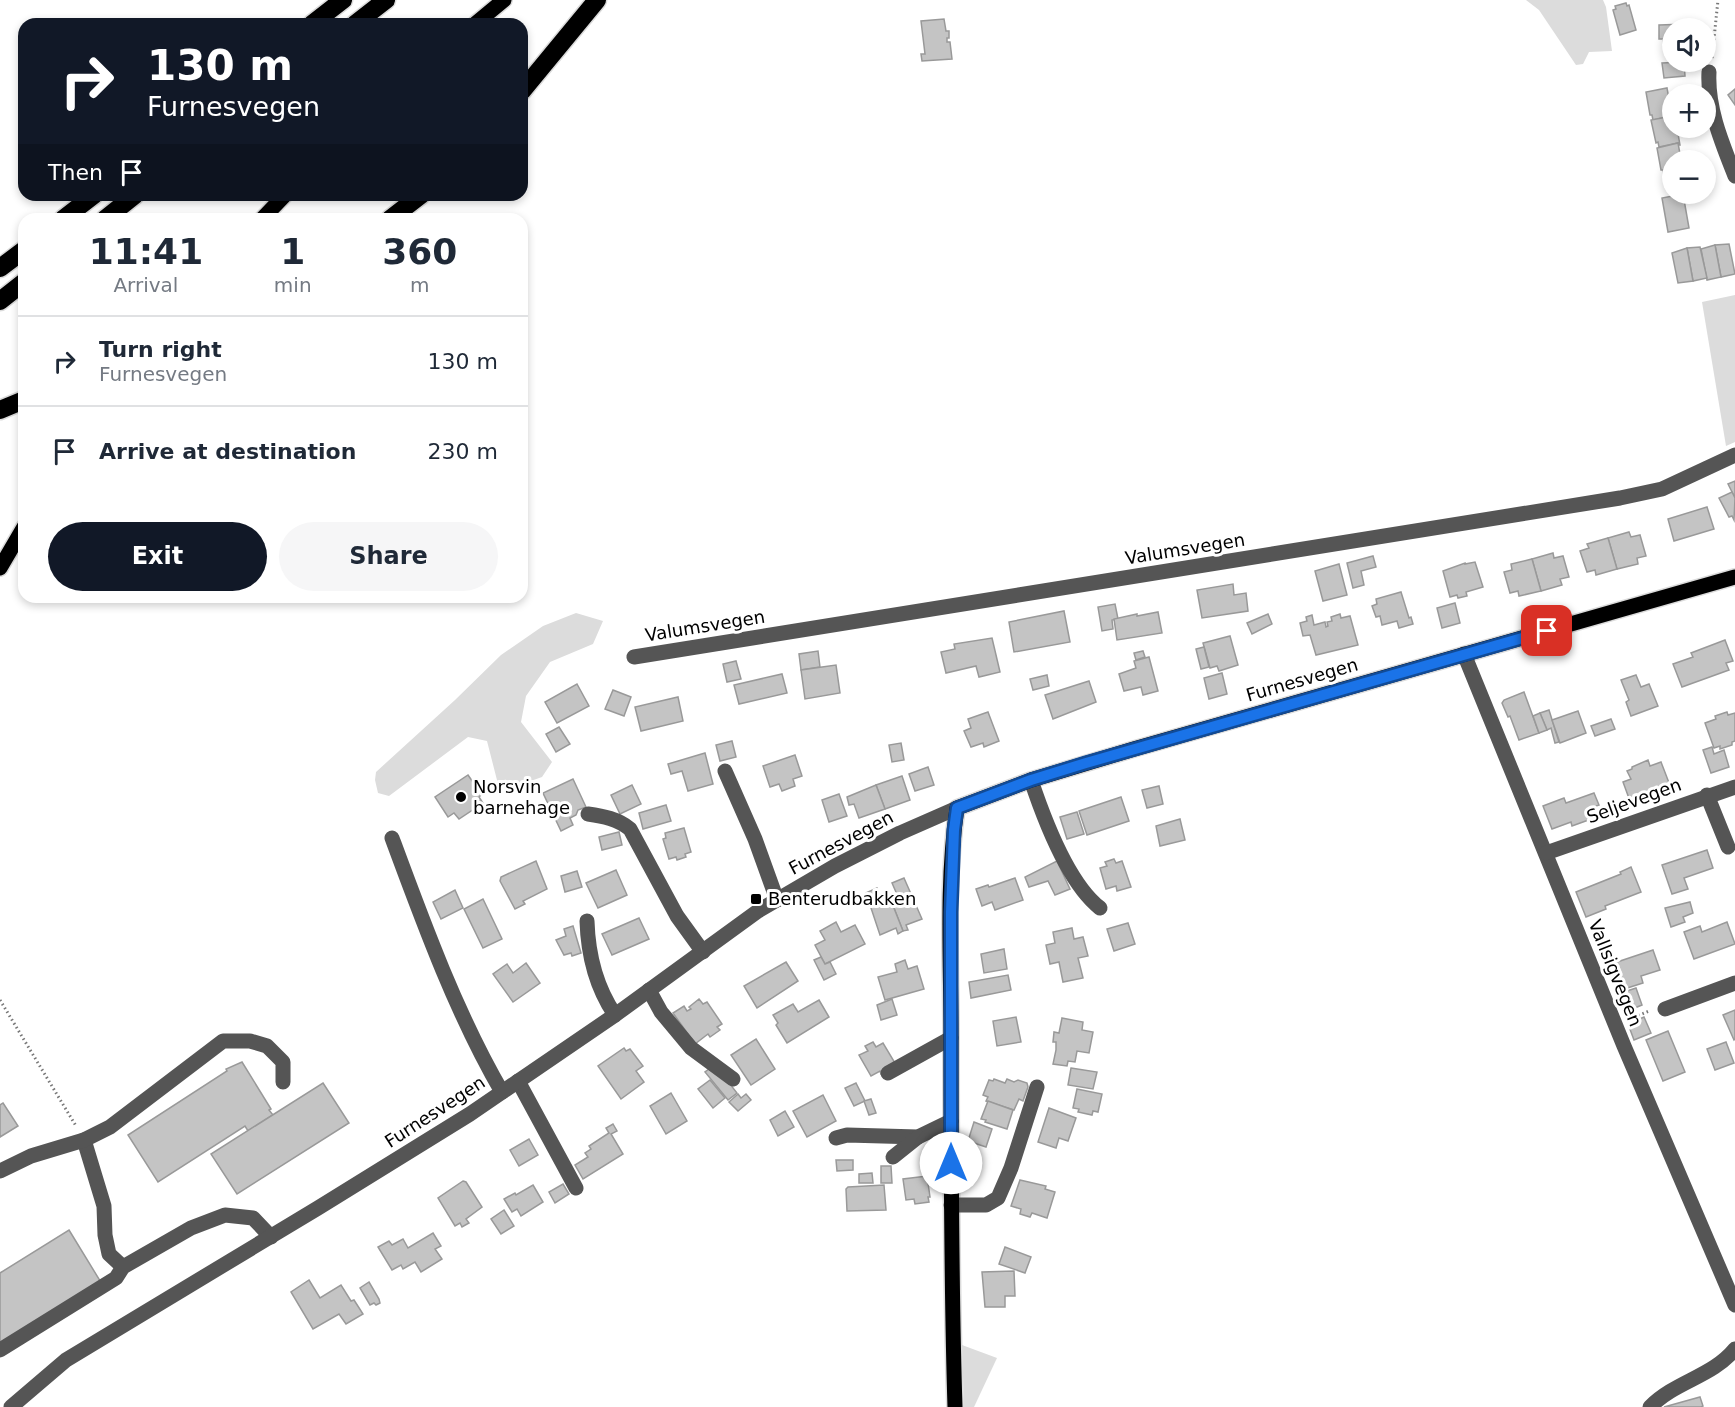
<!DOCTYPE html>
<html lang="en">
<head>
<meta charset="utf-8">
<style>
	:root { --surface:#fff; --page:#f6f6f7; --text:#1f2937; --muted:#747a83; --line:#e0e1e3; --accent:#111827 }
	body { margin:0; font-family:"DejaVu Sans",sans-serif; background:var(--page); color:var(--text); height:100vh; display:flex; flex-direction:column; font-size:22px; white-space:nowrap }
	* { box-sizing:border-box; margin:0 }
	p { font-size:20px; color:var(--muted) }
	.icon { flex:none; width:33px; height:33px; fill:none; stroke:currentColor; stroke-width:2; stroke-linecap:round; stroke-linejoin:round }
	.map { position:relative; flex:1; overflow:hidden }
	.details { position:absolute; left:18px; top:213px; width:510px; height:390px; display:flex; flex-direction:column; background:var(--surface); border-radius:18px; box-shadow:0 3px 9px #0003 }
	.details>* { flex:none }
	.top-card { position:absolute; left:18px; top:18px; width:510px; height:183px; border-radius:18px; box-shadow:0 3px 9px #0003; background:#111827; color:#fff; overflow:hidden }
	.controls { position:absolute; left:1662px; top:18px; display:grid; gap:12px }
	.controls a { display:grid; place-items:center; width:54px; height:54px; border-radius:50%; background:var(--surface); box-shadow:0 3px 9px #0003; font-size:30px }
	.pin { position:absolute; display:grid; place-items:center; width:51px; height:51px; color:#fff; margin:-26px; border-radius:12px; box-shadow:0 3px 9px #0006 }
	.me { position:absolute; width:66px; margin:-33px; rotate:0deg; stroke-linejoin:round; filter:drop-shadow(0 0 4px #0008) }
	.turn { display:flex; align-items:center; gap:21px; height:126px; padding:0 30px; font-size:27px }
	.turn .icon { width:78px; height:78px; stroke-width:2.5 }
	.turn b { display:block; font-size:42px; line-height:51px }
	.then { display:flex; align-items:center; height:57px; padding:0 30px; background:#0003; gap:12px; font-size:22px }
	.eta { display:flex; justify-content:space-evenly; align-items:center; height:102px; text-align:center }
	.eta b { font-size:36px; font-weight:600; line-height:42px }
	.action { display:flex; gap:12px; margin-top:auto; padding:12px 30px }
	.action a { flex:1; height:69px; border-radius:36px; background:var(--accent); color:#fff; font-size:24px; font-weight:600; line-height:69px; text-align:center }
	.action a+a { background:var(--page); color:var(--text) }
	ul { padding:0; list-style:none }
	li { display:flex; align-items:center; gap:18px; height:90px; padding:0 30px; border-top:2px solid var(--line) }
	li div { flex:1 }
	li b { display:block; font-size:22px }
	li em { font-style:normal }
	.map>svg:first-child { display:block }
	.green { fill:#dcdcdc }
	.building { fill:#c4c4c4; stroke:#999; stroke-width:1.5 }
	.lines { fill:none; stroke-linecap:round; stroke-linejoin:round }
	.major-casing { stroke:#dbdbdb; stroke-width:18 }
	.highway-casing { stroke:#dbdbdb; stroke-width:21 }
	.path { stroke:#777; stroke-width:3; stroke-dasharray:1.5 3; stroke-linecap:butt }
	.minor { stroke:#555; stroke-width:15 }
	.major { stroke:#000; stroke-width:15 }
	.highway { stroke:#000; stroke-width:18 }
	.route-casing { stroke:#114b97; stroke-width:15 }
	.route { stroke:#1a73e8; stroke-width:10 }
	.poi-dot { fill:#000; stroke:#fff; stroke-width:2 }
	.labels { text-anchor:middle; stroke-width:6; stroke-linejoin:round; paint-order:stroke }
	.street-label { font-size:18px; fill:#000; stroke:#fff }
	.poi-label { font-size:18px; fill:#000; stroke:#fff; text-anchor:start }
</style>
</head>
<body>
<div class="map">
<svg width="1735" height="1407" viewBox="0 0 1735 1407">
	<rect width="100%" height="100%" fill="#fff"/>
	<g class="green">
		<polygon points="1526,0 1603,0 1606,7 1612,51 1589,52 1583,64 1576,65 1539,10"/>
		<polygon points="1735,295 1735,442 1726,446 1702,302"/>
		<polygon points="576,613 603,621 593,644 550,662 526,696 521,722 552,762 542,777 511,788 498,784 487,741 468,737 389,796 378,793 375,780 376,772 455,700 501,655 543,626"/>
		<polygon points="962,1345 997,1358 974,1407 964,1407"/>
	</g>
	<g class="building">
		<polygon points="1626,3 1627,6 1629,5 1636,30 1620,35 1613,10 1616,9 1615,6"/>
		<polygon points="944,19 946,31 949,31 949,38 947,38 947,42 950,42 952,59 922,61 921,54 925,54 921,21"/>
		<polygon points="1688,24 1688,28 1672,28 1672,50 1664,50 1663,39 1659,39 1659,25"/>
		<polygon points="1684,62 1685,76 1664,78 1662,63"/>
		<polygon points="1667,88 1669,99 1672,98 1672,116 1653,120 1652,115 1650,115 1646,92"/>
		<polygon points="1735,89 1735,105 1728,95"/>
		<polygon points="1672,116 1672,128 1677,128 1680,145 1678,145 1678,143 1659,147 1658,142 1656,143 1651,120"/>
		<polygon points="1678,143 1680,154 1682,154 1684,160 1672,160 1672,175 1664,177 1663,170 1661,170 1657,148"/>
		<polygon points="1683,194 1689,228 1668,232 1662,198"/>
		<polygon points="1729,244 1735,274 1721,277 1715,245"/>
		<polygon points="1715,245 1721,277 1707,280 1701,249"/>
		<polygon points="1700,247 1707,278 1693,281 1687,248"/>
		<polygon points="1687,248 1693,281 1678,283 1672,253"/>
		<polygon points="1735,481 1735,498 1728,484"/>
		<polygon points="1732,492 1735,498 1734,520 1732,516 1729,517 1719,498"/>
		<polygon points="1707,507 1714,529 1674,541 1668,519"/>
		<polygon points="1629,532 1631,537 1640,535 1646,556 1637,558 1638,564 1617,569 1608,538"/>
		<polygon points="1608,538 1617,569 1596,575 1595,570 1587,572 1580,551 1589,548 1587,544"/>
		<polygon points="1553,553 1554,558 1563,556 1569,577 1560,579 1562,585 1541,591 1532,559"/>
		<polygon points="1373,556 1376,567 1361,571 1364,585 1353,588 1347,563"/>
		<polygon points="1532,559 1541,591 1519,596 1518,591 1510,593 1504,572 1512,570 1511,564"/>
		<polygon points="1475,562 1483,587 1466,592 1467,596 1458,598 1457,595 1450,597 1443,571 1465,563 1465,564"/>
		<polygon points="1339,564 1347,595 1323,601 1315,571"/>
		<polygon points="1233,584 1234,595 1246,593 1248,611 1202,618 1197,590"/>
		<polygon points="1401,592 1409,618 1411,617 1413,624 1399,628 1397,621 1382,625 1380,616 1376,617 1372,606 1377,604 1376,599"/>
		<polygon points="1455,603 1460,623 1442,628 1437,608"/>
		<polygon points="1115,604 1118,619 1112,620 1113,629 1102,631 1098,607"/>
		<polygon points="1064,611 1070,642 1014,652 1009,622"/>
		<polygon points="1158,612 1162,633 1117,640 1114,619 1137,614 1137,616"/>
		<polygon points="1268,614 1272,624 1252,634 1247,623"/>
		<polygon points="1340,614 1341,618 1350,616 1358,645 1316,655 1310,635 1303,636 1300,623 1307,621 1306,617 1312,615 1314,625 1325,622 1326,627 1328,626 1327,622 1332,621 1331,617"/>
		<polygon points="1230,636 1238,665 1219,671 1217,666 1210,668 1203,643"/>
		<polygon points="992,638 1000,672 979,677 976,666 946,673 941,652 955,649 954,644"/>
		<polygon points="1725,640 1733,661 1726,663 1729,670 1682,687 1673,664 1693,657 1691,653"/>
		<polygon points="1204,647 1209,667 1201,669 1196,649"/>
		<polygon points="818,651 820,667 801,670 799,654"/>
		<polygon points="1143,651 1145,657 1136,660 1134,653"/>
		<polygon points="1149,657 1158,691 1143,695 1141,687 1124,691 1119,674 1136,668 1134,661"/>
		<polygon points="736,661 741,679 727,682 723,664"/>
		<polygon points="836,665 840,693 805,699 801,670"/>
		<polygon points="1222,673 1227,694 1209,699 1204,678"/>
		<polygon points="782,674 787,693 739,704 734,685"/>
		<polygon points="1047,675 1049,686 1033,690 1030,679"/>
		<polygon points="1636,675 1641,687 1649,684 1658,706 1631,716 1626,702 1629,700 1621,680"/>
		<polygon points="1089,681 1096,702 1053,719 1045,695"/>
		<polygon points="577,684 589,706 557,723 545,702"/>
		<polygon points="613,690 631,697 624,716 605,709"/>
		<polygon points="1524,692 1539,733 1519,740 1510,716 1508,717 1502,703 1504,700"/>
		<polygon points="678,697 683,721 641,731 635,707"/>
		<polygon points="1549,710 1559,742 1555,743 1551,728 1547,730 1540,713"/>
		<polygon points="1578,711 1586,733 1560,743 1552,720"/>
		<polygon points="988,712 999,741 984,747 983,743 971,747 964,731 971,728 968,719"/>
		<polygon points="1727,712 1728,715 1735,713 1735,741 1732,742 1732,745 1720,749 1720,746 1714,748 1705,723 1716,719 1715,716"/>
		<polygon points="1540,713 1547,730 1539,733 1533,716"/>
		<polygon points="1611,719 1615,729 1595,736 1591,726"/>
		<polygon points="559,727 570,744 556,752 546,734"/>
		<polygon points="732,741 736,757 720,761 716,745"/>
		<polygon points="901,743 904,760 892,762 889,745"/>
		<polygon points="1712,747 1714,754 1724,750 1729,767 1711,773 1703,750"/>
		<polygon points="705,753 713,784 688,791 682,771 671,774 668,764"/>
		<polygon points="795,755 802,776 793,779 795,786 782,791 779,784 770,787 763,766"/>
		<polygon points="1648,760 1650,766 1661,762 1671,788 1630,801 1623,782 1631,779 1627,771 1632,769 1632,767"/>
		<polygon points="928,767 934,785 915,791 909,774"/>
		<polygon points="468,775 477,788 482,785 486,790 479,797 483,803 459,819 454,813 448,817 435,797"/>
		<polygon points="902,776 910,800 885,809 876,785"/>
		<polygon points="573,779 586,807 578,810 576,815 570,818 573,825 561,831 543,793"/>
		<polygon points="632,785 641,804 620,814 611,795"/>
		<polygon points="876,785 885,809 859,818 854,804 849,805 847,797"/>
		<polygon points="1159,786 1163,804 1147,808 1142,790"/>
		<polygon points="1594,793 1599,805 1590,808 1594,818 1572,826 1571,822 1552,829 1543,806 1564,798 1566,803"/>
		<polygon points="839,794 847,816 829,822 822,800"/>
		<polygon points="1121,797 1129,821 1087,835 1079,811"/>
		<polygon points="666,805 671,821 643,829 639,813"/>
		<polygon points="1077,812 1084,834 1067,839 1060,817"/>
		<polygon points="1180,819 1185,840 1160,846 1156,826"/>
		<polygon points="684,828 691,852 685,854 686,857 677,860 676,857 669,859 663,839 666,838 665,833"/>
		<polygon points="619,832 622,845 602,850 599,837"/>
		<polygon points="1707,850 1713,868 1684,878 1688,889 1672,894 1662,865"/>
		<polygon points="1114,859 1116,863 1122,861 1131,887 1117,891 1116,886 1106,889 1100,868 1107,866 1105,862"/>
		<polygon points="536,861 547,889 523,901 525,904 515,909 500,881 501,877"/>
		<polygon points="1057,861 1070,889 1055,895 1048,881 1029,887 1025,877"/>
		<polygon points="1631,867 1641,892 1605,906 1606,909 1586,917 1576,892 1621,874 1620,872"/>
		<polygon points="616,870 627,895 598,908 586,883"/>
		<polygon points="577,871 582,887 565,892 561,876"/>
		<polygon points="904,878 922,919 906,925 908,930 903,931 890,898 893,897 894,901 899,899 892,883"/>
		<polygon points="1015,878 1023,900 995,910 992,902 982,906 976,889 988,885 989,887"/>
		<polygon points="877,888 884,905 888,903 887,899 890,898 903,931 898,934 896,928 880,935 866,893"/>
		<polygon points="455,890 463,908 441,919 433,902"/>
		<polygon points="483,899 502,939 483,948 464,909"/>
		<polygon points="1690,902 1693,913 1683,917 1685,922 1671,927 1665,908"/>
		<polygon points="639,918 649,939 612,955 602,934"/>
		<polygon points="836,922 841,932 855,925 865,944 825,964 815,945 825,940 820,931"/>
		<polygon points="1727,922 1735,944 1694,959 1684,932 1700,926 1702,932"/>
		<polygon points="1128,923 1135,944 1114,951 1107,929"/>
		<polygon points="573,926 581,953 572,956 571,953 564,955 556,940 566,936 564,929"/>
		<polygon points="1072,928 1074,939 1083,937 1088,956 1078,958 1083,978 1063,982 1059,962 1050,964 1046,945 1055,943 1053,932"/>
		<polygon points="1004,949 1007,969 984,973 981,954"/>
		<polygon points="1653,950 1660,970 1641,976 1643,983 1621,990 1611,964"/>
		<polygon points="821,957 825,964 830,962 836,974 824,980 814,960"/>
		<polygon points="905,960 908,969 917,966 924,989 885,1000 878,977 897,972 895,964"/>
		<polygon points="786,962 798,981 757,1008 744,986"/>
		<polygon points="526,963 540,983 513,1002 493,974 507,964 513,973"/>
		<polygon points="1008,975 1011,990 971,998 969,982"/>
		<polygon points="1636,988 1642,1005 1625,1012 1618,994"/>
		<polygon points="699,999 703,1004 707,1002 722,1024 717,1027 720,1030 710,1037 708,1034 695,1044 673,1013 684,1006 687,1011 691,1009 689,1007"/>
		<polygon points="892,999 897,1015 881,1020 877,1005"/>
		<polygon points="819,1000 829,1017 787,1043 776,1025 778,1023 773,1015 793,1004 798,1012"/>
		<polygon points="1735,1010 1735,1039 1734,1040 1723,1015"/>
		<polygon points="1016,1017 1021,1042 997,1046 993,1021"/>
		<polygon points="1644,1017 1651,1033 1634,1040 1628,1024"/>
		<polygon points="1062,1018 1083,1022 1082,1030 1093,1032 1089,1053 1077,1051 1075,1062 1068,1061 1067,1066 1053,1064 1056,1050 1056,1042 1053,1042 1054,1032 1059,1033"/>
		<polygon points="1668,1031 1685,1072 1663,1081 1646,1040"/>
		<polygon points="756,1039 775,1069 751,1085 731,1055"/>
		<polygon points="873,1042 876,1047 883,1043 895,1063 881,1074 880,1071 871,1076 859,1055 868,1051 865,1046"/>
		<polygon points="1726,1042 1734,1063 1715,1070 1707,1049"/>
		<polygon points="624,1048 626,1051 630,1049 643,1066 636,1071 644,1082 621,1099 598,1066"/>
		<polygon points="242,1062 271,1109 269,1110 273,1115 248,1131 245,1126 158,1182 128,1135 227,1071 226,1069"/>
		<polygon points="712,1067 723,1075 737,1093 728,1100 705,1072"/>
		<polygon points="1071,1068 1097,1072 1093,1089 1068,1085"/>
		<polygon points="994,1079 1005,1083 1007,1079 1014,1082 1018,1080 1027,1083 1028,1087 1023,1101 1019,1099 1014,1110 986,1101 988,1097 983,1095 989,1080 993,1081"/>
		<polygon points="710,1080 725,1098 713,1108 698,1089"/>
		<polygon points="323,1083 349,1123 237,1194 211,1154"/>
		<polygon points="856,1083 865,1101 854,1106 845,1088"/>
		<polygon points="1077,1089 1102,1094 1098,1112 1093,1111 1092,1115 1078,1112 1079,1109 1073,1108"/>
		<polygon points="671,1093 687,1121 666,1134 650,1106"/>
		<polygon points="738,1094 741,1098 746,1094 751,1100 738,1111 729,1102"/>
		<polygon points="823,1095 836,1121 807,1137 793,1111"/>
		<polygon points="871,1099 876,1113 869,1115 864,1101"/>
		<polygon points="988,1101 1013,1110 1007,1129 985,1122 986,1120 981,1119"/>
		<polygon points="3,1103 18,1126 0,1137 0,1105"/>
		<polygon points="1049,1108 1076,1118 1068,1141 1059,1138 1056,1148 1038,1142"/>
		<polygon points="785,1111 794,1127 778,1136 770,1120"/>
		<polygon points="974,1122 992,1129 986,1147 968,1141"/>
		<polygon points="613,1124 617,1131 611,1134 623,1154 583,1179 575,1165 588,1157 585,1153 591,1149 589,1146 609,1133 606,1128"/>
		<polygon points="529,1139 538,1155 519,1166 510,1150"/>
		<polygon points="836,1160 853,1160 853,1170 837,1171"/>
		<polygon points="881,1166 891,1166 892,1183 881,1183"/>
		<polygon points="872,1173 873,1183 859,1183 859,1174"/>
		<polygon points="927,1176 930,1197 928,1197 929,1202 915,1204 914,1199 906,1200 903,1179"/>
		<polygon points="1020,1180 1046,1186 1045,1189 1055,1192 1047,1218 1032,1213 1030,1217 1020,1214 1021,1209 1011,1206"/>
		<polygon points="463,1181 466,1182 482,1207 466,1219 469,1223 462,1227 460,1223 455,1226 438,1198"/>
		<polygon points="563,1184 569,1194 555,1203 549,1192"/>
		<polygon points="533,1185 543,1202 521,1216 517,1209 512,1212 504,1199 515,1193 516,1195"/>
		<polygon points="884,1185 886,1210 847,1211 846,1189 848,1187"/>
		<polygon points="504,1210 514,1226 501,1234 491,1219"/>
		<polygon points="69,1230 102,1284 0,1348 0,1273"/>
		<polygon points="433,1233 441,1246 435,1249 442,1259 421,1272 415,1262 403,1269 401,1265 392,1270 378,1247 389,1241 392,1245 403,1239 408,1248"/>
		<polygon points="1005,1247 1031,1257 1025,1273 999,1264"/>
		<polygon points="1014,1271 1015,1296 1005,1296 1005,1307 985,1307 982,1272"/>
		<polygon points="309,1280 320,1298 341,1285 351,1301 354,1300 363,1314 346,1324 339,1314 313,1329 291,1292"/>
		<polygon points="369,1282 379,1299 380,1303 376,1305 374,1303 370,1305 360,1288"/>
		<polygon points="1700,1397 1703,1406 1701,1407 1664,1407"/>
	</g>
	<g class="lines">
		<defs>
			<g id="major">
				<polyline points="475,24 504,0"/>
				<polyline points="262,219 285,195"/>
				<polyline points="0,568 24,527"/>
				<path d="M955,1407c-4,-124 -4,-248 -4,-372 0,-75 -5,-152 6,-227l74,-28 103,-31 601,-172"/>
			</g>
			<g id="highway">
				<polyline points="312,24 343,0"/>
				<polyline points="355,24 386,0"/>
				<polyline points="522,91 597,0"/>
				<polyline points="63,219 94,195"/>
				<polyline points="105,219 135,195"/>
				<polyline points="390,219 421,195"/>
				<polyline points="0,268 24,250"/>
				<polyline points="0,301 24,282"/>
				<polyline points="0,410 24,400"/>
			</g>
		</defs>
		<use href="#major" class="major-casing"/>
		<use href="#highway" class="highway-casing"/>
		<g class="path">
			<polyline points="1712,58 1718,0"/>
			<polyline points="0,1000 76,1126"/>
			<polyline points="1630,1019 1649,1011"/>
		</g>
		<g class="minor">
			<path d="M1709,72c-2,36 13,71 26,104"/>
			<polyline points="1464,654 1624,1046 1735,1305"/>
			<polyline points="634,657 1620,498 1662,489 1735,455"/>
			<polyline points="725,771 755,839 777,900"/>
			<path d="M1031,780c13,39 37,103 69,128"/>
			<polyline points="1707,795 1728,847"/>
			<path d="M588,814c15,2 30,5 42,15l47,87 26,36"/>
			<path d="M392,838c31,84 65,177 110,254"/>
			<polyline points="1546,853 1735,787"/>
			<path d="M587,921c1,33 9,66 28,94"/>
			<polyline points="649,990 661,1012 691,1048 733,1079"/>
			<polyline points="1665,1009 1735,983"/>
			<polyline points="888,1073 951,1038"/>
			<polyline points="518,1081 576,1188"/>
			<polyline points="836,1138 847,1135 918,1137 951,1121"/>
			<polyline points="84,1140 104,1206 105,1235 109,1254 123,1267"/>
			<polyline points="893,1157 918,1137"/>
			<polyline points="0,1171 31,1156 84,1140 110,1127 223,1041 250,1041 267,1046 283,1062 283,1082"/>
			<polyline points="951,1205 986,1205 998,1198 1011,1168 1037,1087"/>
			<polyline points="0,1350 116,1278 123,1267 191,1228 225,1215 253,1218 271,1237"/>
			<polyline points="11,1407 66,1360 318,1208 470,1114 615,1015 758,911 835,866 900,833 957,808"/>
			<path d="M1650,1407c26,-26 62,-30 85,-58"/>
		</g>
		<use href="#major" class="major"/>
		<use href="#highway" class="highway"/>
	</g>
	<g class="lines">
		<defs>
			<polyline id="route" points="951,1163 951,912 954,830 957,808 1031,780 1086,763 1547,631"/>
		</defs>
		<use href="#route" class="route-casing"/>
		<use href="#route" class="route"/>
	</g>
	<g class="poi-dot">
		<circle cx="461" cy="797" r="6"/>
		<rect x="750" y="893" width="12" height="12" rx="3"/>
	</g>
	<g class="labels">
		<g class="street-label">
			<text transform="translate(1185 549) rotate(-9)" y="6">Valumsvegen</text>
			<text transform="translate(705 626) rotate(-9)" y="6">Valumsvegen</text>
			<text transform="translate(1302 680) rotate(-16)" y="6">Furnesvegen</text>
			<text transform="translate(1634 801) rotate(-20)" y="6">Seljevegen</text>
			<text transform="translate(841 843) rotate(-28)" y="6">Furnesvegen</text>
			<text transform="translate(1615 973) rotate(68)" y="6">Vallsigvegen</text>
			<text transform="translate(435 1112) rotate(-33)" y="6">Furnesvegen</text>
		</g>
		<g class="poi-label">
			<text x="473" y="793">Norsvin<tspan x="473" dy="21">barnehage</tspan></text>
			<text x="768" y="905">Benterudbakken</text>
		</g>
	</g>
</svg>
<div class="controls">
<a><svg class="icon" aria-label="sound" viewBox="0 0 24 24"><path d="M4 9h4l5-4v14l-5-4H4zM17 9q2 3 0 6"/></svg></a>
<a>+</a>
<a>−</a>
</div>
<div class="pin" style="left:1547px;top:631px;background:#d93025"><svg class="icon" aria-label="arrive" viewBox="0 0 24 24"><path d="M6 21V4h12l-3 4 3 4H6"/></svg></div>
<svg class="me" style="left:951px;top:1163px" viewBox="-20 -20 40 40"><circle r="19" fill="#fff"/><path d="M0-13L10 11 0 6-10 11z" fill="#1a73e8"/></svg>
<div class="top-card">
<div class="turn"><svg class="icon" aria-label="right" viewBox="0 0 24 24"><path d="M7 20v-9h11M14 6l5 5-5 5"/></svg><div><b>130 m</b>Furnesvegen</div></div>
<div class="then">Then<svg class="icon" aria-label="arrive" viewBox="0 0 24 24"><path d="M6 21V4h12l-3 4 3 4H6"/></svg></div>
</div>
<section class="details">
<div class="eta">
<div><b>11:41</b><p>Arrival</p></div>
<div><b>1</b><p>min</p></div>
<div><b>360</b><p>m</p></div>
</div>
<ul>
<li><svg class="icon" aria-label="right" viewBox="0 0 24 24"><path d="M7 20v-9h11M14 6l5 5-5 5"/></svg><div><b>Turn right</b><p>Furnesvegen</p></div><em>130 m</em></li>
<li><svg class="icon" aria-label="arrive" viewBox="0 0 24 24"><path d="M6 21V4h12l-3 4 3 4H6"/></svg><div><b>Arrive at destination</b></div><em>230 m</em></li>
</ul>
<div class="action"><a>Exit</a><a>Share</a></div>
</section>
</div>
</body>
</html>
